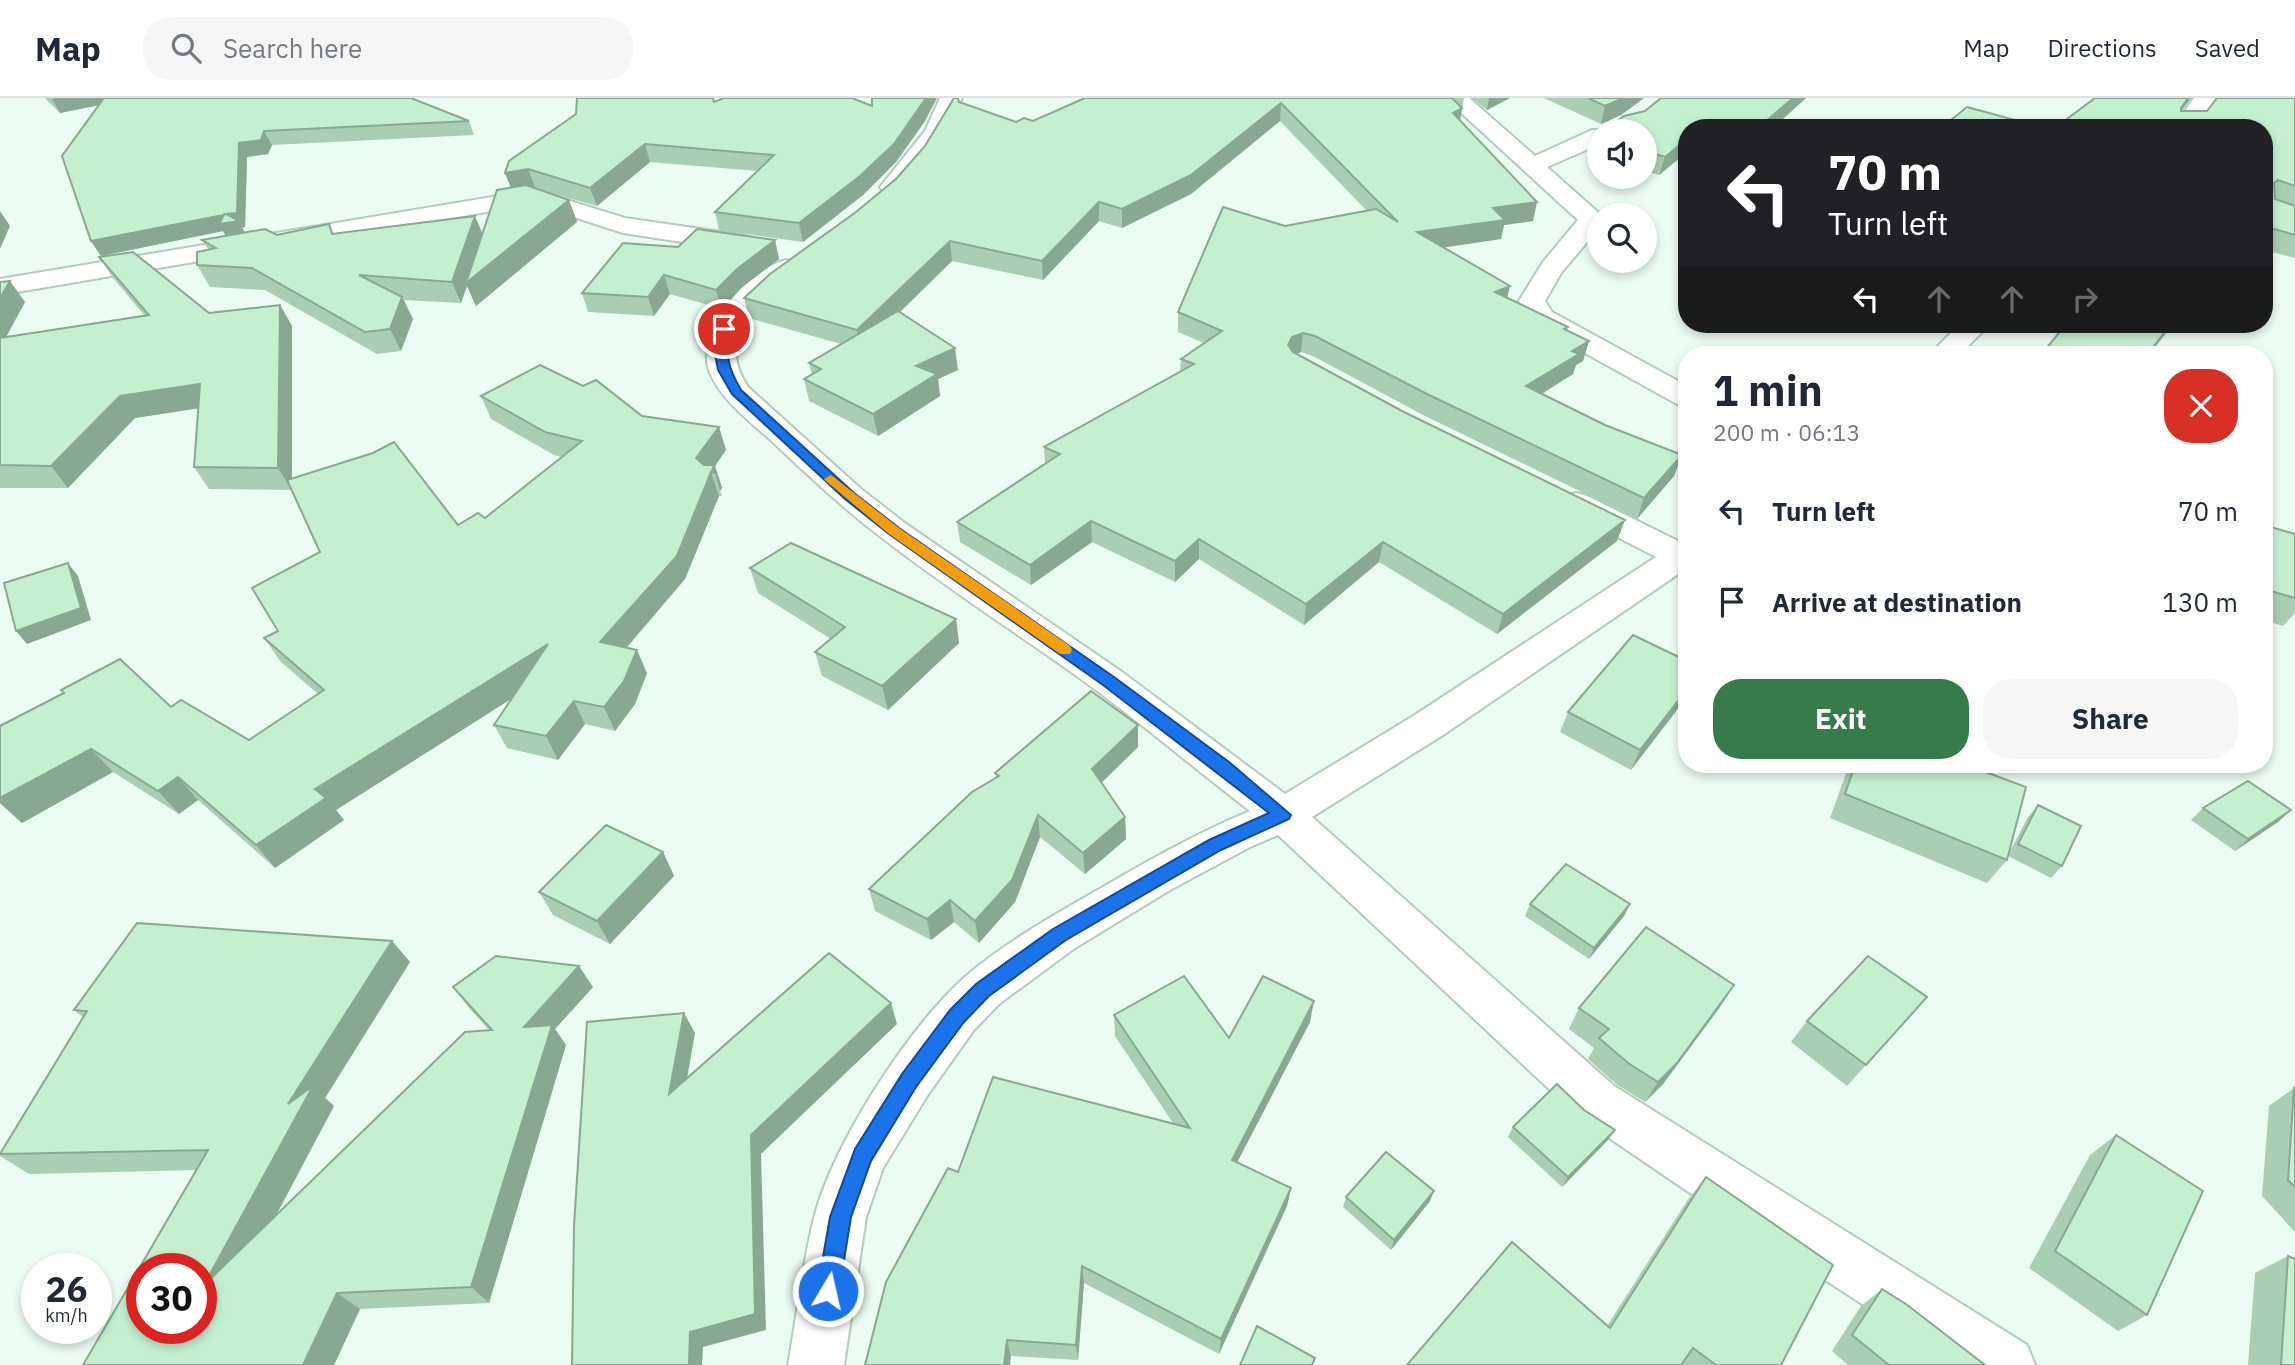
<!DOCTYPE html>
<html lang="en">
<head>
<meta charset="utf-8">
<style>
	:root { --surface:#fff; --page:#f6f6f7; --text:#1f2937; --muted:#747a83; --line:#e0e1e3; --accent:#387b4b }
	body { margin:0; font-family:"IBM Plex Sans",sans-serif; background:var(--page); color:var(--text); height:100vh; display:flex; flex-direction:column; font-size:26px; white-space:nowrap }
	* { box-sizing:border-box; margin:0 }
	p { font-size:23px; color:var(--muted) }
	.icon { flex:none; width:38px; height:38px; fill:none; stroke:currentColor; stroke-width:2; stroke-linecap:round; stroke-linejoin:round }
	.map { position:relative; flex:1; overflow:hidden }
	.details { position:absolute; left:1678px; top:248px; width:595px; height:427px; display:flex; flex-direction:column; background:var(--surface); border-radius:28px; box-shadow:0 4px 10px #0003 }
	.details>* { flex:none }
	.hud { position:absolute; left:1678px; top:21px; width:595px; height:214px; border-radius:28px; box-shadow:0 4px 10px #0003; background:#202124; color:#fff; overflow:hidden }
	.fabs { position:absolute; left:1587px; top:21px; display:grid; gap:14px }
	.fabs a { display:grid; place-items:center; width:70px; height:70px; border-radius:50%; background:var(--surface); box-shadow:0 4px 10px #0003; font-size:35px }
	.speed { position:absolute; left:21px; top:1155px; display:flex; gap:14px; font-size:35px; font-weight:700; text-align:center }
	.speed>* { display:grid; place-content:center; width:91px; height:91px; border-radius:50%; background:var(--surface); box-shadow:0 4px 10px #0003; line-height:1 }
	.speed small { font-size:18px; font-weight:400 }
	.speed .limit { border:10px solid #d22; background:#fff; color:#111 }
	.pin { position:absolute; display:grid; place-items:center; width:60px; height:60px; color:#fff; margin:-30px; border:4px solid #fff; border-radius:50%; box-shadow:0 2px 7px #0007 }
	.me { position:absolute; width:77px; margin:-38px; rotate:9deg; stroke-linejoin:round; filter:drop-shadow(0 0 5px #0008) }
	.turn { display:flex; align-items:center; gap:24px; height:147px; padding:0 35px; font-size:32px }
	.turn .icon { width:91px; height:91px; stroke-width:2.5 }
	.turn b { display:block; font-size:49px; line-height:60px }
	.lanes { display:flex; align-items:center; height:66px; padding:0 35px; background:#0003; justify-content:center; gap:35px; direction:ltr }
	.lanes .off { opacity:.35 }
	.round { display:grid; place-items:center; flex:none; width:74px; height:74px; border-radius:28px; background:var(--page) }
	.summary { display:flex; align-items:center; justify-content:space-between; height:119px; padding:0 35px }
	h1 { font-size:42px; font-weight:700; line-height:52px }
	.primary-button { display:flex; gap:14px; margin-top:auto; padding:14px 35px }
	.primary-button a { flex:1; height:80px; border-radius:28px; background:var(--accent); color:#fff; font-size:28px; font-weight:700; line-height:80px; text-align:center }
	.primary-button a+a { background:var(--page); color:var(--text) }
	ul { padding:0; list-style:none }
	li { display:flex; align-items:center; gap:21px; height:91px; padding:0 35px }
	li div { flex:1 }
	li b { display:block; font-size:26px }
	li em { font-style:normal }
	header { display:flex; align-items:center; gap:42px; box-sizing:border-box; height:98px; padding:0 35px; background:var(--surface); border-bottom:2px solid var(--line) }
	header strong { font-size:33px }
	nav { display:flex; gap:38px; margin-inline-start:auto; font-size:24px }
	.search { width:490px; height:63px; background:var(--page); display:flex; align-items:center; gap:18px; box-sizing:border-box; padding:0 24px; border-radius:28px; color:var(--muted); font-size:26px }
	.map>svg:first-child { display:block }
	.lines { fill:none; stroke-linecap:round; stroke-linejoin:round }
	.street-casing { stroke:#b0ceba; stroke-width:4 }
	.street { fill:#fff; fill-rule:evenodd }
	.wall { fill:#a9ceb3 }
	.shaded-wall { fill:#89a892 }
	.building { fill:#c4f0d0; stroke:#89a892; stroke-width:2; fill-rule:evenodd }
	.route { fill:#1a73e8; stroke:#114b97; stroke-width:2 }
	.slow { fill:#f59e0b }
</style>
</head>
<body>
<header>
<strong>Map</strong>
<div class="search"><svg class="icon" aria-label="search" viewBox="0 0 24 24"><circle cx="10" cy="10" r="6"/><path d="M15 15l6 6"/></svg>Search here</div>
<nav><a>Map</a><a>Directions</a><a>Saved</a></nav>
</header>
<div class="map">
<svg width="2295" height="1267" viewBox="0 0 2295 1267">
	<rect width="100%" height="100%" fill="#ebfcf3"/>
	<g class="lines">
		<defs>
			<g id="street">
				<polygon points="940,0 962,0 946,35 900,94 884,94 880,89 925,33"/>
				<polygon points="1445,0 1469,0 1535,58 1592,32 1608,32 1600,33 1600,46 1547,69 1601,117 1599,130 1561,175 1545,203 1552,214 1687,288 1687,309 1677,306 1531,225 1519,203 1543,164 1578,122"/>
				<polygon points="2194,0 2216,0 2194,30 2172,30"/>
				<polygon points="534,92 625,120 742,137 751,140 755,145 751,150 742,153 623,135 534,106 0,197 0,181"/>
				<path d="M786,162l9,3 4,5c-7,10 -19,17 -29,25 -31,27 -47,56 -22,94l113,102 45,35 216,148 163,122 130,-79 241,-158 -91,-47 -5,-7 5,-7 11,-3 11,3 95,47 5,-2v27l-244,167 -131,82 302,269 413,259 8,20h-78l-267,-172 -110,-75 -302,-283 -28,12 -80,43 -95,58 -76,56 -26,27 -46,65 -44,72 -17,49 -22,148h-56c9,-49 14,-99 26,-147 19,-74 94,-190 151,-241 37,-32 82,-58 124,-82 52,-30 105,-61 161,-84 -52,-40 -102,-82 -154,-121 -71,-52 -146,-99 -215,-153 -37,-28 -70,-59 -104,-91 -23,-22 -54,-43 -67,-73 -17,-41 39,-104 76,-113z"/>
				<polygon points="1960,226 1990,226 1959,257 1929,257"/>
			</g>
		</defs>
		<use href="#street" class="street-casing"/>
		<use href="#street" class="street"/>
	</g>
	<g class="wall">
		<polygon points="45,0 411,0 469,23 474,37 272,47 268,56 247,59 245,129 242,130 245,135 277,137 329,126 334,136 482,136 511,89 505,75 714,4 872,8 925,23 896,64 863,97 803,144 719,132 715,114 757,73 650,64 597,108 533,90 569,102 577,124 476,208 467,188 461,205 404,202 413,221 401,253 377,256 265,192 210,189 197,167 208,151 202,142 226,138 223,133 101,158 91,143 99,7 60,15"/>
		<polygon points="1085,0 1464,0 1460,23 1533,123 1504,127 1501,141 1443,149 1510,188 1507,200 1568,229 1567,232 1589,243 1583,263 1576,267 1573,276 1542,296 1605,327 1682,357 1674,378 1637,421 1423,317 1313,258 1301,254 1296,256 1617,443 1497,536 1379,464 1304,527 1199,461 1175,484 1092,444 1031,487 960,444 957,424 1045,365 1044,349 1180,274 1181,261 1204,245 1178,234 1178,214 1285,128 1366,112 1280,23 1191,96 1122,130 1099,123 1043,182 952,163 900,214 958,272 938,281 940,298 878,338 809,303 804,281 812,277 809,265 841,246 749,220 744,200 856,114 896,81 925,48 959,4 1016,24 1033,23"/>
		<polygon points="1472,0 1510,0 1487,12"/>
		<polygon points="1544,0 1644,0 1621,17 1601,26"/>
		<polygon points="1661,0 1806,0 1773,30 1687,30 1687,54 1659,77 1645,73 1645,13"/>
		<polygon points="2095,0 2191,0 2181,13 2207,13 2295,0 2295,160 2264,152 2264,30"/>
		<polygon points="1600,36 1600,59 1591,57 1596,39"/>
		<polygon points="775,142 779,161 741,190 722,211 670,196 654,218 588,214 582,195 678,149"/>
		<polygon points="99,159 209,215 280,207 292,228 292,381 458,427 485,420 562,359 554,357 491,321 481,298 719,329 726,352 715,368 722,390 720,393 722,398 719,398 685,481 626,549 647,575 635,606 615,633 585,626 558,662 507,650 494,627 512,600 336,712 344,722 275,770 198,702 179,716 113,674 22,725 0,705 171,609 249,642 318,596 281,564 264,540 278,533 320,454 292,392 209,391 194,369 198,310 135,320 68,390 0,390 0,184 25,204 6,239 145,218 113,180"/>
		<polygon points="2264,427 2295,500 2295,515 2283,528 2264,522"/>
		<polygon points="750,470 956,521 959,545 888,612 822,578 815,554 831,541 758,495"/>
		<polygon points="1687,563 1631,672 1560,634 1568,614"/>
		<polygon points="1138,649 1101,685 1125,719 1126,741 1085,776 1040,739 1015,804 979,845 954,824 931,842 875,813 869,791 996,680 995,675"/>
		<polygon points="1849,667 1967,667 2008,757 2028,719 2038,707 2062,768 2051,780 2008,758 2007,762 1987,785 1830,720"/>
		<polygon points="2203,710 2291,712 2278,724 2235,753 2191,722"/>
		<polygon points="663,754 674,778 610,846 553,817 539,794"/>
		<polygon points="1530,806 1630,806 1624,818 1589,861 1525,818"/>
		<polygon points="392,843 410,864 325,1000 334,1008 276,1118 489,932 469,910 453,889 593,889 555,931 566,947 489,1205 360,1211 334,1267 83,1267 196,1072 29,1076 0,1058 83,919 74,912"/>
		<polygon points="1927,899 1847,988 1791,944 1807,923"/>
		<polygon points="1720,909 1663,986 1645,1004 1616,986 1588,961 1594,950 1569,931 1579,910"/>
		<polygon points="1114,917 1229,940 1310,924 1237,1064 1291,1090 1287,1108 1219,1256 1084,1185 1078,1262 1011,1258 958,1074 1173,1025 1115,938"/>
		<polygon points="2294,990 2295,991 2295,1134 2262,1098 2269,1008"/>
		<polygon points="1584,1012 1615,1032 1608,1042 1562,1089 1508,1039 1513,1029"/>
		<polygon points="2116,1037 2147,1217 2118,1233 2029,1170 2090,1057"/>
		<polygon points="1706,1079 1781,1267 1407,1267 1607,1228 1687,1103"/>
		<polygon points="1346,1099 1430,1103 1391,1152 1343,1109"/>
		<polygon points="2288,1158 2295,1267 2248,1267 2255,1175"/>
		<polygon points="1882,1191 1985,1267 1848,1267 1832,1253 1861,1208"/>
	</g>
	<g class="shaded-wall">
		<polygon points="59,0 118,0 120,3 60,15 52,1"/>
		<polygon points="926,0 937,0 925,23 896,64 863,97 803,144 799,125"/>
		<polygon points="1489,0 1510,0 1487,12"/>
		<polygon points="1623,0 1644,0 1621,17 1601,26 1605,8"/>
		<polygon points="1793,0 1806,0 1773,30 1758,30"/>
		<polygon points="2188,0 2191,0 2170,28 2181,10"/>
		<polygon points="1281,5 1280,23 1191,96 1122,130 1122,111"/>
		<polygon points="1462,10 1459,28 1453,15"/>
		<polygon points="264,33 272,47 268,56 247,59 245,129 242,130 247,137 227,140 223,133 101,158 91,143 226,116 239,45"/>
		<polygon points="1687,41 1687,54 1659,77 1665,59"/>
		<polygon points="645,46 650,64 597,108 590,90"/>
		<polygon points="528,71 535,89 512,93 505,75"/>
		<polygon points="569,102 577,124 476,208 467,188 461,205 452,184 475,118 484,139"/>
		<polygon points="1099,104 1099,123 1043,182 1042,163"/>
		<polygon points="1537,104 1533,123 1504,127 1501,141 1414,154 1417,134 1493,110"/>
		<polygon points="0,113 10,128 0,151"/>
		<polygon points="775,142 779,161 741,190 722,211 716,192 737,171"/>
		<polygon points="950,143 952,163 861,252 857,232"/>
		<polygon points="664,177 670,196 654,218 648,199"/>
		<polygon points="10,183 25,204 0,250 0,200"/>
		<polygon points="1510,188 1505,208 1495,194"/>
		<polygon points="402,199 413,221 401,253 390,231"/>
		<polygon points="280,207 292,228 292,392 278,370"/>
		<polygon points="2171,226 2173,226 2149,257 2147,257"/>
		<polygon points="1303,235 1301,254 1290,259 1288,247 1292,239"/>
		<polygon points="1589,243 1583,263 1576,267 1573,276 1521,308 1526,288 1572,253"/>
		<polygon points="955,250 958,272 938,281 940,298 878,338 873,316 916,268"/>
		<polygon points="200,286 214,308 135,320 68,390 51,368 120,298"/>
		<polygon points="719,329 726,352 715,368 722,390 720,393 715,375 712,373 703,383 696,360"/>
		<polygon points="1682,357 1674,378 1637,421 1644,400"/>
		<polygon points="711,374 719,398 685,481 611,568 600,544"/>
		<polygon points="1625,422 1617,443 1497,536 1503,516"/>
		<polygon points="1091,423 1092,444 1031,487 1030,467"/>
		<polygon points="1199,441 1199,461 1175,484 1175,463"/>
		<polygon points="1383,444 1379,464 1304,527 1306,506"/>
		<polygon points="68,465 78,478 91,522 27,546 16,533"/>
		<polygon points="956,521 959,545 888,612 882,588"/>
		<polygon points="548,546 560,570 336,712 344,722 275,770 256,747 315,691"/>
		<polygon points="637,552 647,575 635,606 615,633 604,609"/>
		<polygon points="1687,591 1687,599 1631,672 1640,652"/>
		<polygon points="574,603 585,626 558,662 546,638"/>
		<polygon points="1138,627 1138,649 1093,693 1092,671"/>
		<polygon points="91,651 113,674 22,725 0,705 0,700"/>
		<polygon points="178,679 198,702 179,716 158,693"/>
		<polygon points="2291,712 2278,724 2235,753 2248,741"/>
		<polygon points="1038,717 1040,739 1015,804 979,845 975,823"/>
		<polygon points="1125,719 1126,741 1085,776 1083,755"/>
		<polygon points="663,754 674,778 610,846 597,823"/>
		<polygon points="950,802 954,824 931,842 927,821"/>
		<polygon points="1630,806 1624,818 1589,861 1594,850"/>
		<polygon points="392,843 410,864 325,1000 334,1008 230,1203 204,1187 288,1006"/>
		<polygon points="579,868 593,889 555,931 566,947 489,1205 471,1189 524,929"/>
		<polygon points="1734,887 1720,909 1663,986 1645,1004 1658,984"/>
		<polygon points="1314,903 1310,924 1229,1080 1232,1062"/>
		<polygon points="891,905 897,926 761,1056 766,1232 703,1249 702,1267 689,1267 690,1234 751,1037"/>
		<polygon points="684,915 695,935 681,1015 669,996"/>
		<polygon points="1615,1032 1608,1042 1562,1089 1568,1079"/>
		<polygon points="1291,1090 1287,1108 1219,1256 1221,1241"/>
		<polygon points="1434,1093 1430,1103 1391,1152 1394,1142"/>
		<polygon points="1082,1168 1084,1185 1078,1262 1076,1247"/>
		<polygon points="337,1195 360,1211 334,1267 303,1267"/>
		<polygon points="1007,1242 1011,1258 1010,1267 1004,1267"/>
	</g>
	<g class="building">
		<polygon points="104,0 411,0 469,23 264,33 261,42 239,45 237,115 226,116 239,123 219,126 224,117 91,143 62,58"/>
		<polygon points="577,0 713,0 714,4 724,0 852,0 872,8 872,0 926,0 894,46 860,78 799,125 715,114 774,57 645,46 590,90 528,71 505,75 509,63 576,16"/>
		<polygon points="954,0 958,0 959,4 1016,24 1024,20 1033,23 1085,0 1452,0 1462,10 1453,15 1537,104 1493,110 1505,122 1417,134 1510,188 1495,194 1568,229 1564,231 1589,243 1572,253 1579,256 1526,288 1605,327 1682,357 1644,400 1427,296 1315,238 1303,235 1292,239 1288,247 1293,254 1402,313 1625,422 1503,516 1383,444 1306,506 1199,441 1175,463 1091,423 1030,467 957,424 1060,356 1044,349 1194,266 1181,261 1222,233 1178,214 1223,109 1285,128 1376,111 1398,124 1281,5 1191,77 1122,111 1099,104 1042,163 950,143 857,232 744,200 770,176 856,114 896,81 925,48"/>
		<polygon points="1588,0 1623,0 1605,8"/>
		<polygon points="1661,0 1793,0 1758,30 1687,30 1687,41 1665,59 1645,53 1645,33 1603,33 1624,18 1645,13"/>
		<polygon points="2095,0 2188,0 2181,10 2181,13 2207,13 2217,0 2295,0 2295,88 2278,82 2274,85 2275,101 2295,108 2295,137 2264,128 2264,30 2055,30"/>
		<polygon points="1967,9 2030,26 2027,30 1941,30"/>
		<polygon points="526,87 569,102 466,185 497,92"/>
		<polygon points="475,118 452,184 359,177 402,199 390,231 365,234 252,170 197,167 197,154 216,150 202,142 265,131 277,137 329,126 332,136"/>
		<polygon points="697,131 775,142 737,171 716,192 664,177 648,199 582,195 623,145 678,149"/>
		<polygon points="133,154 209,215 280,207 278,370 194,369 200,286 120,298 51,368 0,367 0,240 149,217 99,159"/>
		<polygon points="10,183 0,200 0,184"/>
		<polygon points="898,213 955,250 916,268 937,276 873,316 804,281 821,271 809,265"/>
		<polygon points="2066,226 2171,226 2147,257 2041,257"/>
		<polygon points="540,267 583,288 596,282 642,318 719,329 696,360 704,367 714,367 712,373 715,375 711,374 677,458 600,544 637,552 624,583 604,609 574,603 546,638 494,627 548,546 315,691 326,700 256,747 178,679 158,693 91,651 0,700 0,628 64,595 61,592 120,561 171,609 181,602 249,642 324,592 264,540 278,533 252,490 320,454 287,382 373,355 394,344 458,427 478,415 485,420 582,343 545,334 481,298"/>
		<polygon points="2264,427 2295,436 2295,500 2264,491"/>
		<polygon points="791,445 956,521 882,588 815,554 845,529 750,470"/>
		<polygon points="68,465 81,510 16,533 4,485"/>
		<polygon points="1633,537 1687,563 1687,591 1640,652 1568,614"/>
		<polygon points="1091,593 1138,627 1092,671 1125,719 1083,755 1038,717 1012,782 975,823 950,802 927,821 869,791 972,694 999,678 995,675"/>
		<polygon points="1855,667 1967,667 2026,689 2007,762 1845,696"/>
		<polygon points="2248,683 2291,712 2248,741 2203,710"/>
		<polygon points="2038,707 2081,728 2062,768 2018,746"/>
		<polygon points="606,727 663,754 597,823 539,794"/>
		<polygon points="1566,766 1630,806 1594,850 1530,806"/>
		<path d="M137,825l255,18 -104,163 25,-18 -109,199 261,-253 27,-2 -39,-43 43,-31 83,10 -55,61 28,-2 -81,262 -134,6 -34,72h-220l125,-215 -208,4 87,-143 -13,-1zM142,1171h59v59h-59z"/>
		<polygon points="1646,829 1734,887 1677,965 1658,984 1628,965 1599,940 1609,931 1579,910"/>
		<polygon points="829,855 891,905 751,1037 755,1216 690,1234 689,1267 572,1267 574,1128 587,924 684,915 669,996"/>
		<polygon points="1868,858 1927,899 1866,967 1807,923"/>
		<polygon points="1184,878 1229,940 1263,878 1314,903 1232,1062 1291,1090 1221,1241 1082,1168 1076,1247 1007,1242 1004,1267 865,1267 886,1184 948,1070 958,1074 993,979 1190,1030 1114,917"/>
		<polygon points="1557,986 1584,1012 1615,1032 1568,1079 1513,1029"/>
		<polygon points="2294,990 2295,991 2295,1089 2288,1082"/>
		<polygon points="2116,1037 2203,1093 2147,1217 2055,1153"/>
		<polygon points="1386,1054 1434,1093 1394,1142 1346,1099"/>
		<polygon points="1706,1079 1833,1167 1781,1267 1716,1267 1693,1250 1681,1267 1407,1267 1512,1144 1610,1230"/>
		<polygon points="2288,1158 2295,1161 2295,1267 2281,1267"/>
		<polygon points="1882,1191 1906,1206 1985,1267 1889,1267 1852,1237"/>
		<polygon points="1257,1228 1315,1260 1312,1267 1240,1267"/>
	</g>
	<path class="route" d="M724,228l6,3c-4,28 -3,37 11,61l113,103 45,35 215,149 115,85 62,53 -2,4 -68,31 -155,90 -77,56 -25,26 -48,65 -45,74 -20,56 -12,74 -3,8 -8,3 -8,-3 -3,-8 13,-74 25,-68 47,-75 48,-64 26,-26 77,-55 156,-89 60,-27 -166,-128 -214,-151 -44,-35 -113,-105 -14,-24 -3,-16 3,-25z"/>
	<polygon class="slow" points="831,377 899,430 1070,548 1072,552 1070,556 1060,556 889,436 826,383 824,381"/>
</svg>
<div class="fabs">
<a><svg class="icon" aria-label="sound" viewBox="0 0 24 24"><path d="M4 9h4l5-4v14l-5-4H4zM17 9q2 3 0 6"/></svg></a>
<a><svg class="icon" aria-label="search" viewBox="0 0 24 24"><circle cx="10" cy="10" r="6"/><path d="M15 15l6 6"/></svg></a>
</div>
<div class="speed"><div>26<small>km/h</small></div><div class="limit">30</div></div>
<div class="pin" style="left:724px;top:231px;background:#d93025"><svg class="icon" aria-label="arrive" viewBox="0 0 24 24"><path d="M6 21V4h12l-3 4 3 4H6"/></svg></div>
<svg class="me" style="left:828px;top:1193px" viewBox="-20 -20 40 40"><circle r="17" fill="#1a73e8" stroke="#fff" stroke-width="3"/><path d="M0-11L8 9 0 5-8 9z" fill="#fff"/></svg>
<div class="hud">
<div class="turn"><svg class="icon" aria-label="left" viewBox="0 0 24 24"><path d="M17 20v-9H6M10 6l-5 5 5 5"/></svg><div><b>70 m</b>Turn left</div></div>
<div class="lanes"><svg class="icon" aria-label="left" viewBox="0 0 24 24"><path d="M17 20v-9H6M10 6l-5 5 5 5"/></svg><svg class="icon off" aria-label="ahead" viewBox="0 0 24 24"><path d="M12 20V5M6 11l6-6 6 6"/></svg><svg class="icon off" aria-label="ahead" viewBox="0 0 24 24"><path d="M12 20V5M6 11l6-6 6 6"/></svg><svg class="icon off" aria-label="right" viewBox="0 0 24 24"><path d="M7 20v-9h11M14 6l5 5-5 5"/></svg></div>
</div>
<section class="details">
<div class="summary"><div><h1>1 min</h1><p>200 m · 06:13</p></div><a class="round" style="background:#d93025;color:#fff"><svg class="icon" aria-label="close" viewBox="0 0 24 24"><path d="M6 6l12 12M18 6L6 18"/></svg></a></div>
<ul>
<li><svg class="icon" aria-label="left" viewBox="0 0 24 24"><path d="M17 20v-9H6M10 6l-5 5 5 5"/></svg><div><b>Turn left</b></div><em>70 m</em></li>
<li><svg class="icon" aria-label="arrive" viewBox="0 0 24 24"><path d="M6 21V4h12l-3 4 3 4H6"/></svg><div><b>Arrive at destination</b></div><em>130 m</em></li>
</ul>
<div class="primary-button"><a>Exit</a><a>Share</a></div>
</section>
</div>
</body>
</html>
